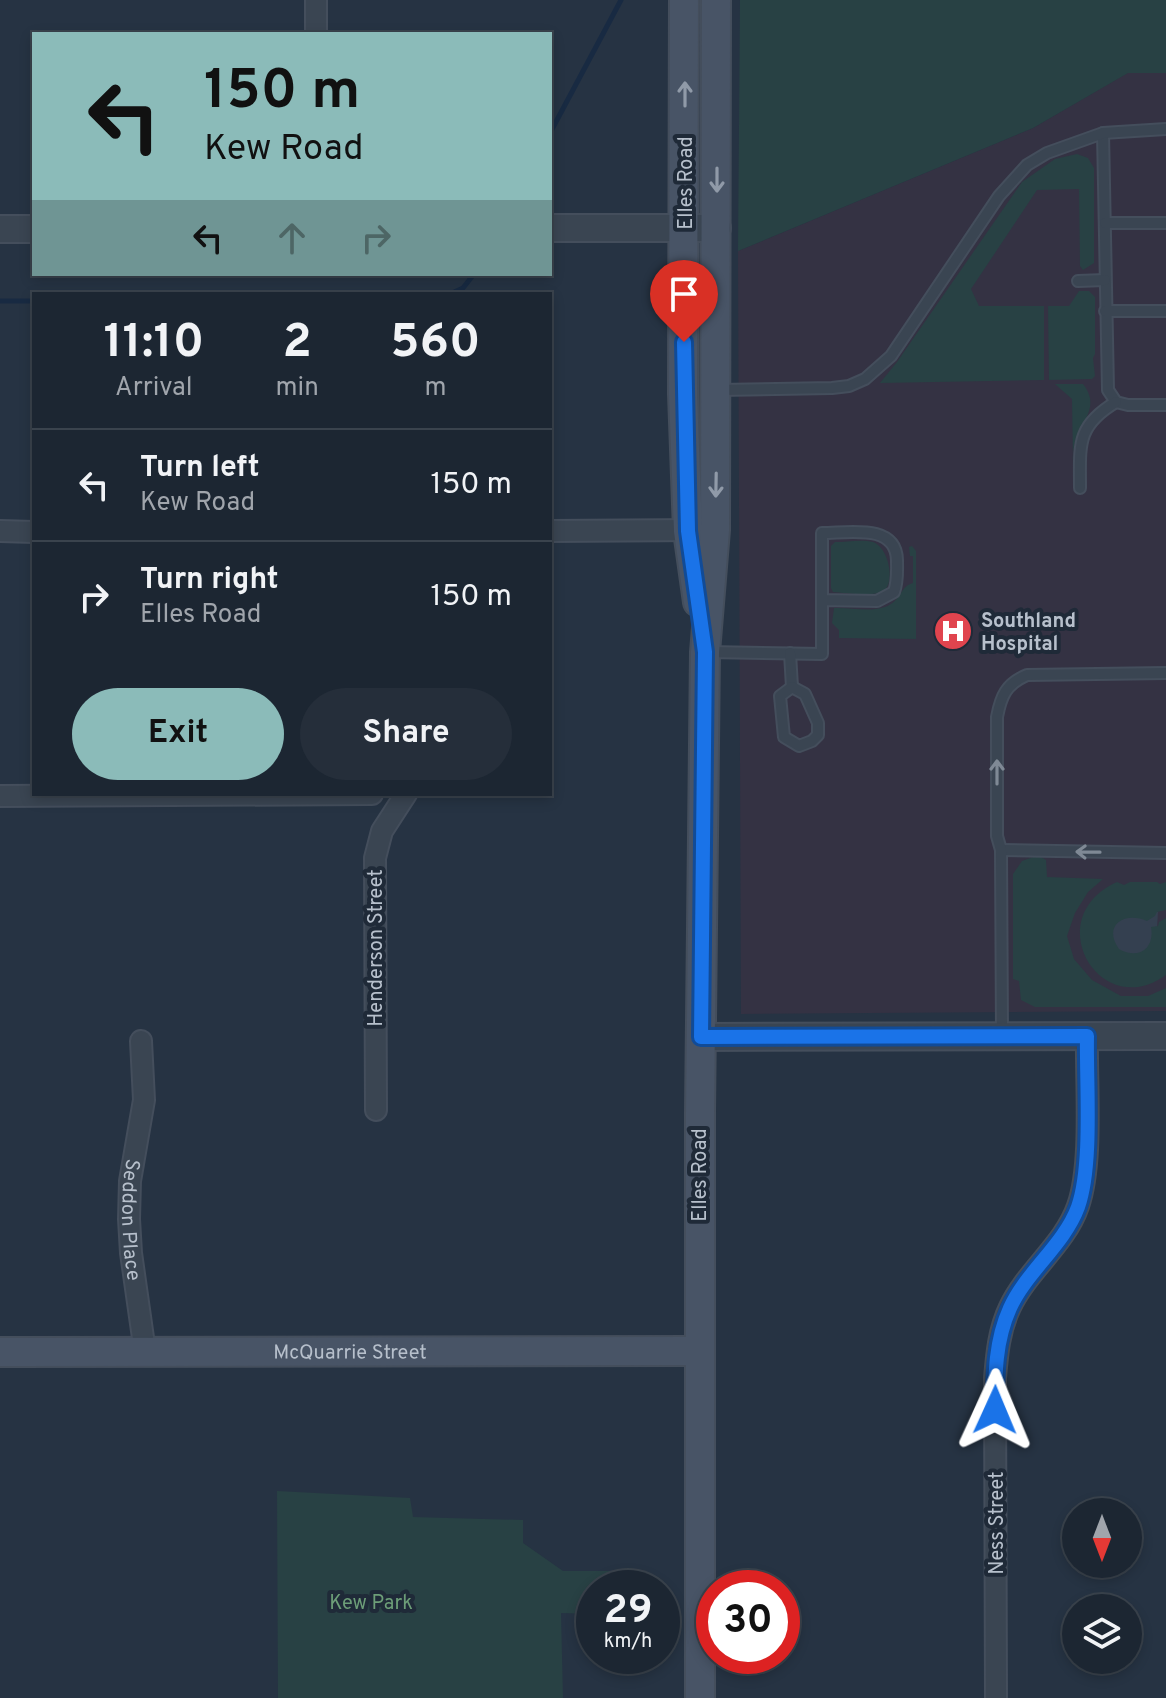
<!DOCTYPE html>
<html lang="en">
<head>
<meta charset="utf-8">
<style>
	:root { --surface:#1c2632; --page:#252e3a; --text:#f1f3f6; --muted:#a0a5ac; --line:#3a434d; --accent:#8bbbb9 }
	body { margin:0; font-family:Overpass,sans-serif; background:var(--page); color:var(--text); height:100vh; display:flex; flex-direction:column; font-size:30px; white-space:nowrap }
	* { box-sizing:border-box; margin:0 }
	p { font-size:26px; color:var(--muted) }
	.icon { flex:none; width:44px; height:44px; fill:none; stroke:currentColor; stroke-width:2; stroke-linecap:round; stroke-linejoin:round }
	.map { position:relative; flex:1; overflow:hidden }
	.side { position:absolute; left:32px; top:292px; width:520px; height:504px; display:flex; flex-direction:column; background:var(--surface); border-radius:0px; box-shadow:0 4px 12px #0003,0 0 0 2px var(--line) }
	.side>* { flex:none }
	.guide { position:absolute; left:32px; top:32px; width:520px; height:244px; border-radius:0px; box-shadow:0 4px 12px #0003,0 0 0 2px var(--line); background:#8bbbb9; color:#111; overflow:hidden }
	.needle { width:52px; rotate:180deg }
	.fabs { position:absolute; left:1062px; top:1498px; display:grid; gap:16px }
	.fabs a { display:grid; place-items:center; width:80px; height:80px; border-radius:50%; background:var(--surface); box-shadow:0 4px 12px #0003,0 0 0 2px var(--line); font-size:40px }
	.speed { position:absolute; left:576px; top:1570px; display:flex; gap:16px; font-size:40px; font-weight:700; text-align:center }
	.speed>* { display:grid; place-content:center; width:104px; height:104px; border-radius:50%; background:var(--surface); box-shadow:0 4px 12px #0003,0 0 0 2px var(--line); line-height:1 }
	.speed small { font-size:20px; font-weight:400 }
	.speed .limit { border:12px solid #d22; background:#fff; color:#111 }
	.pin { position:absolute; display:grid; place-items:center; width:68px; height:68px; color:#fff; margin:-82px -34px; border-radius:50% 50% 50% 0; rotate:-45deg; box-shadow:0 0 8px #0007 }
	.pin .icon { rotate:45deg }
	.me { position:absolute; width:88px; margin:-44px; rotate:1deg; stroke-linejoin:round; filter:drop-shadow(0 0 6px #0008) }
	.turn { display:flex; align-items:center; gap:28px; height:168px; padding:0 40px; font-size:36px }
	.turn .icon { width:104px; height:104px; stroke-width:2.5 }
	.turn b { display:block; font-size:56px; line-height:68px }
	.lanes { display:flex; align-items:center; height:76px; padding:0 40px; background:#0003; justify-content:center; gap:40px; direction:ltr }
	.lanes .off { opacity:.35 }
	.eta { display:flex; justify-content:space-evenly; align-items:center; height:136px; text-align:center }
	.eta b { font-size:48px; font-weight:700; line-height:56px }
	.primary-button { display:flex; gap:16px; margin-top:auto; padding:16px 40px }
	.primary-button a { flex:1; height:92px; border-radius:48px; background:var(--accent); color:#111; font-size:32px; font-weight:700; line-height:92px; text-align:center }
	.primary-button a+a { background:var(--page); color:var(--text) }
	ul { padding:0; list-style:none }
	li { display:flex; align-items:center; gap:24px; height:112px; padding:0 40px; border-top:2px solid var(--line) }
	li div { flex:1 }
	li b { display:block; font-size:30px }
	li em { font-style:normal }
	.map>svg:first-child { display:block }
	.medical { fill:#343243 }
	.airport { fill:#344050 }
	.green { fill:#284144 }
	.lines { fill:none; stroke-linecap:round; stroke-linejoin:round }
	.stream { stroke:#182a42; stroke-width:5 }
	.service-casing { stroke:#444e5c; stroke-width:14 }
	.minor-casing { stroke:#444e5c; stroke-width:24 }
	.tertiary-casing { stroke:#444e5c; stroke-width:30 }
	.secondary-casing { stroke:#444e5c; stroke-width:32 }
	.service { stroke:#3a4552; stroke-width:10 }
	.minor { stroke:#3a4552; stroke-width:20 }
	.tertiary { stroke:#3a4552; stroke-width:26 }
	.secondary { stroke:#485466; stroke-width:28 }
	.oneway { stroke:#909aa8 }
	.oneway2 { stroke:#7f8995 }
	.route-casing { stroke:#114b97; stroke-width:20 }
	.route { stroke:#1a73e8; stroke-width:14 }
	.labels { text-anchor:middle; stroke-width:8; stroke-linejoin:round; paint-order:stroke }
	.street-label { font-size:20px; fill:#b7c0cc; stroke:#1f2a38 }
	.poi-label { font-size:20px; font-weight:bold; fill:#b7c0cc; stroke:#1f2a38; text-anchor:start }
	.park-label { font-size:20px; fill:#6d9e78; stroke:#1f2a38 }
</style>
</head>
<body>
<div class="map">
<svg width="1166" height="1698" viewBox="0 0 1166 1698">
	<rect width="100%" height="100%" fill="#263343"/>
	<polygon class="medical" points="1129,72 1166,73 1166,1011 741,1014 738,251 1033,128"/>
	<polygon class="airport" points="1109,909 1158,912 1155,961 1106,957"/>
	<g class="green">
		<polygon points="740,0 1166,0 1166,73 1128,73 1033,128 738,251"/>
		<polygon points="1077,154 1088,158 1094,168 1094,263 1083,270 1080,266 1079,189 1037,190 971,289 979,306 1044,306 1044,380 880,383 897,362 1022,182 1055,159"/>
		<polygon points="1079,291 1089,291 1095,297 1095,354 1093,358 1095,376 1092,379 1049,380 1048,306 1069,306"/>
		<path d="M1055,384h28c22,28 -12,42 -10,77l-1,-62z"/>
		<path d="M835,542c11,0 27,-3 38,0 15,5 23,39 11,49 -8,6 -40,2 -51,1l-2,-4v-42z"/>
		<path d="M912,546l4,5v88l-77,-1v-8l-7,-7 2,-15c17,-1 42,6 57,-4 10,-6 10,-18 22,-21v-27h-3l-1,-9z"/>
		<polygon points="1033,857 1041,857 1046,860 1047,877 1103,879 1088,892 1075,913 1067,936 1074,959 1092,980 1121,996 1148,996 1166,988 1166,1007 1035,1007 1021,1000 1019,981 1013,979 1013,874 1022,861"/>
		<path d="M1117,882l7,3 6,-3h27l3,2 6,-2v28l-9,2 -2,4 -8,5c-22,-10 -45,4 -28,28 19,11 36,0 32,-22l7,-1 1,-4 7,-4v57c-66,48 -128,-57 -49,-93z"/>
		<polygon points="277,1491 410,1498 413,1517 523,1520 523,1543 563,1571 636,1571 637,1588 594,1588 594,1614 561,1613 563,1698 278,1698"/>
	</g>
	<g class="lines">
		<g class="stream">
			<polyline points="550,133 621,0"/>
			<polyline points="450,294 463,288 474,274"/>
			<polyline points="0,301 34,301"/>
		</g>
		<defs>
			<g id="service">
				<polyline points="1103,133 1108,390 1116,402 1128,405 1166,405"/>
				<polyline points="1105,223 1166,223"/>
				<polyline points="1078,281 1105,280"/>
				<polyline points="1105,311 1166,311"/>
				<polyline points="719,390 832,388 849,386 865,379 891,356 999,196 1027,165 1047,153 1103,133 1166,129"/>
				<path d="M1080,488c0,-43 -4,-62 36,-86"/>
				<path d="M707,652l115,2v-121c26,0 74,-10 75,27 0,12 1,21 -3,32l-17,9 -55,-1"/>
				<polyline points="790,653 792,687"/>
				<polygon points="792,687 805,694 818,723 818,735 812,741 799,746 784,737 780,696"/>
				<polyline points="1001,850 1166,853"/>
				<path d="M1002,1034l-1,-184 -4,-14v-119c4,-21 9,-33 30,-42l139,-2"/>
			</g>
			<g id="minor">
				<polyline points="316,34 316,0"/>
				<polyline points="0,531 34,532"/>
				<polyline points="550,531 699,530"/>
				<polyline points="0,796 372,794"/>
				<path id="s1" d="M141,1041l3,59 -14,81 -1,38 2,34 14,99"/>
				<polyline points="376,1110 375,858 382,831 406,794"/>
				<path d="M996,1698l-1,-320c2,-24 4,-48 15,-71 17,-36 55,-63 68,-101 15,-43 8,-122 9,-170"/>
			</g>
			<g id="tertiary">
				<polyline points="550,228 717,228"/>
				<polyline points="0,229 34,229"/>
				<polyline points="701,1037 1166,1036"/>
			</g>
			<g id="secondary">
				<polyline points="684,0 683,394 688,531 698,602"/>
				<path id="s2" d="M0,1352l700,-1"/>
				<polyline points="700,1698 700,1113 705,652 715,530 716,0"/>
			</g>
		</defs>
		<use href="#service" class="service-casing"/>
		<use href="#minor" class="minor-casing"/>
		<use href="#tertiary" class="tertiary-casing"/>
		<use href="#secondary" class="secondary-casing"/>
		<use href="#service" class="service"/>
		<use href="#minor" class="minor"/>
		<use href="#tertiary" class="tertiary"/>
		<use href="#secondary" class="secondary"/>
	</g>
	<defs><path id="oneway-shaft" d="M-6 0H5M1.5-3L5.5 0L1.5 3" fill="none" stroke-width="1.6" stroke-linecap="round" stroke-linejoin="round" transform="scale(2)"/></defs>
	<g class="oneway">
		<use href="#oneway-shaft" transform="translate(685 94) rotate(-90)"/>
		<use href="#oneway-shaft" transform="translate(717 180) rotate(90)"/>
		<use href="#oneway-shaft" transform="translate(716 485) rotate(91)"/>
	</g>
	<g class="oneway2">
		<use href="#oneway-shaft" transform="translate(997 772) rotate(-90)"/>
		<use href="#oneway-shaft" transform="translate(1088 852) rotate(-179)"/>
	</g>
	<g class="lines">
		<defs>
			<path id="route" d="M684,342l4,189 17,121 -4,385 386,-1c-1,47 6,128 -9,171 -14,38 -52,65 -68,101 -15,33 -15,67 -15,102"/>
		</defs>
		<use href="#route" class="route-casing"/>
		<use href="#route" class="route"/>
	</g>
	<defs>
		<symbol id="hospital-disc" viewBox="-11 -11 22 22"><circle r="9.5" fill="#e0444e" stroke="#1f2a38"/><path d="M-5-5h3v3.5h4V-5h3V5h-3V1.5h-4V5h-3Z" fill="#fff"/></symbol>
	</defs>
	<g fill-rule="evenodd">
		<use href="#hospital-disc" x="931" y="609" width="44" height="44"/>
	</g>
	<g class="labels">
		<g class="street-label">
			<text transform="translate(685 183) rotate(-90)" y="7">Elles Road</text>
			<text transform="translate(375 948) rotate(-90)" y="7">Henderson Street</text>
			<text transform="translate(699 1175) rotate(-90)" y="7">Elles Road</text>
			<text dy="7" stroke="none"><textPath href="#s1" startOffset="180">Seddon Place</textPath></text>
			<text dy="7" stroke="none"><textPath href="#s2" startOffset="350">McQuarrie Street</textPath></text>
			<text transform="translate(996 1523) rotate(-90)" y="7">Ness Street</text>
		</g>
		<g class="poi-label">
			<text x="981" y="627">Southland<tspan x="981" dy="23">Hospital</tspan></text>
		</g>
		<g class="park-label">
			<text x="371" y="1609">Kew Park</text>
		</g>
	</g>
</svg>
<div class="fabs">
<a><svg class="needle" viewBox="-14 -14 28 28"><path d="M0-13l5 13h-10z" fill="#e53935"/><path d="M0 13l5-13h-10z" fill="#a0a5ac"/></svg></a>
<a><svg class="icon" aria-label="layers" viewBox="0 0 24 24"><path d="M12 4l9 5-9 5-9-5zM3 14l9 5 9-5"/></svg></a>
</div>
<div class="speed"><div>29<small>km/h</small></div><div class="limit">30</div></div>
<div class="pin" style="left:684px;top:342px;background:#d93025"><svg class="icon" aria-label="arrive" viewBox="0 0 24 24"><path d="M6 21V4h12l-3 4 3 4H6"/></svg></div>
<svg class="me" style="left:995px;top:1410px" viewBox="-20 -20 40 40"><path d="M0-17L14 15 0 8-14 15z" fill="#1a73e8" stroke="#fff" stroke-width="4"/></svg>
<div class="guide">
<div class="turn"><svg class="icon" aria-label="left" viewBox="0 0 24 24"><path d="M17 20v-9H6M10 6l-5 5 5 5"/></svg><div><b>150 m</b>Kew Road</div></div>
<div class="lanes"><svg class="icon" aria-label="left" viewBox="0 0 24 24"><path d="M17 20v-9H6M10 6l-5 5 5 5"/></svg><svg class="icon off" aria-label="ahead" viewBox="0 0 24 24"><path d="M12 20V5M6 11l6-6 6 6"/></svg><svg class="icon off" aria-label="right" viewBox="0 0 24 24"><path d="M7 20v-9h11M14 6l5 5-5 5"/></svg></div>
</div>
<section class="side">
<div class="eta">
<div><b>11:10</b><p>Arrival</p></div>
<div><b>2</b><p>min</p></div>
<div><b>560</b><p>m</p></div>
</div>
<ul>
<li><svg class="icon" aria-label="left" viewBox="0 0 24 24"><path d="M17 20v-9H6M10 6l-5 5 5 5"/></svg><div><b>Turn left</b><p>Kew Road</p></div><em>150 m</em></li>
<li><svg class="icon" aria-label="right" viewBox="0 0 24 24"><path d="M7 20v-9h11M14 6l5 5-5 5"/></svg><div><b>Turn right</b><p>Elles Road</p></div><em>150 m</em></li>
</ul>
<div class="primary-button"><a>Exit</a><a>Share</a></div>
</section>
</div>
</body>
</html>
